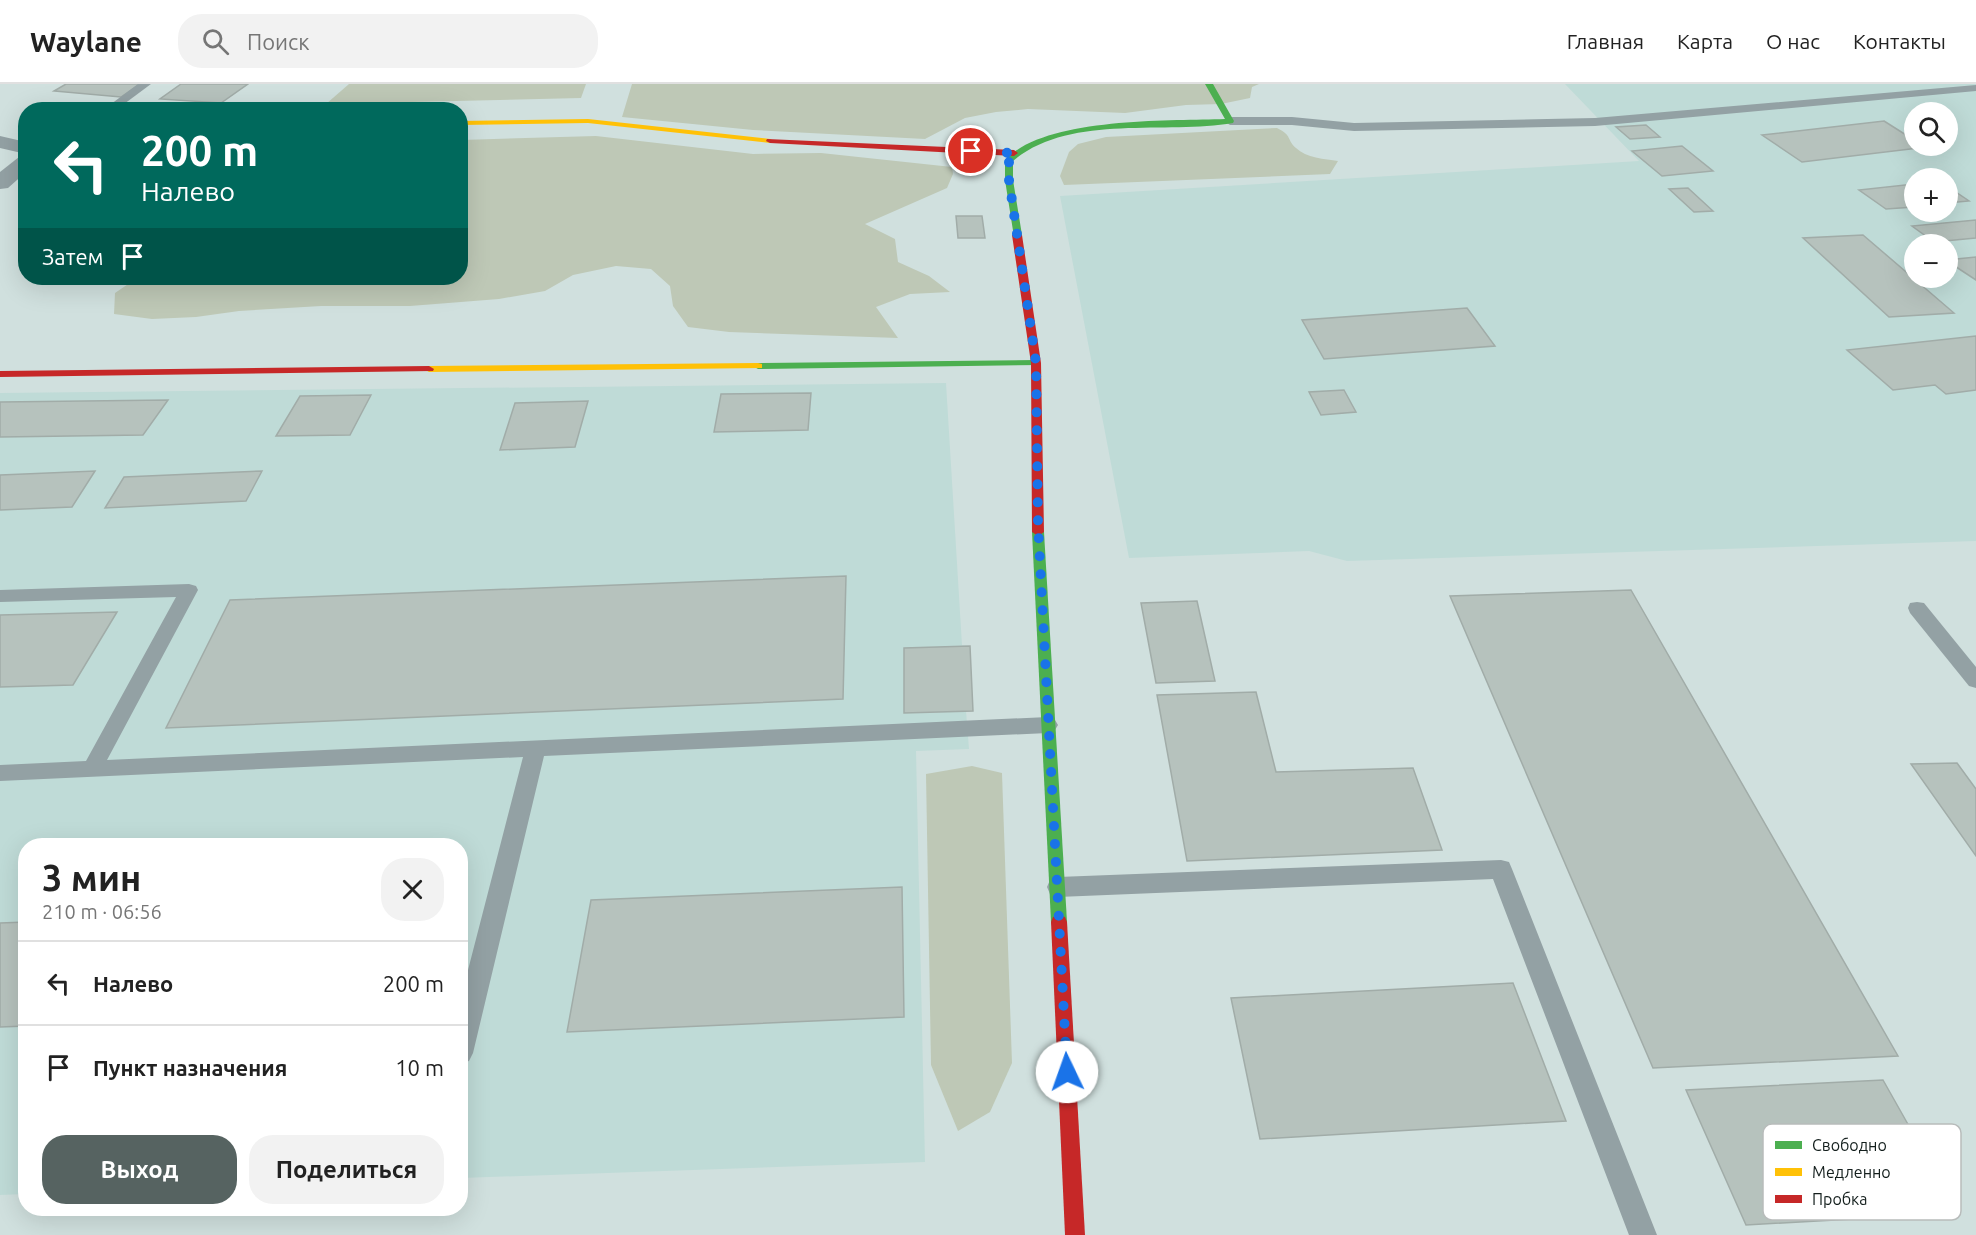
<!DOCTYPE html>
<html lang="ru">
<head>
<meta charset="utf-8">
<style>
	:root { --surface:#fff; --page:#f2f2f2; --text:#222; --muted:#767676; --line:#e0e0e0; --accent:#566361 }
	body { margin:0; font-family:Ubuntu,sans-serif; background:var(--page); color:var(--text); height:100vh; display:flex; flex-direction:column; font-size:22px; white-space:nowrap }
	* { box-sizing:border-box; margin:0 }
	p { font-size:20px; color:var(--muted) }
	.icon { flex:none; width:33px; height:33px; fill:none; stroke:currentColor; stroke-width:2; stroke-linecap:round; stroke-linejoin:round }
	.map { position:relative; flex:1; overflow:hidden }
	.details { position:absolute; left:18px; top:754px; width:450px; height:378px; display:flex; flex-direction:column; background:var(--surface); border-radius:24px; box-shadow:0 6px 24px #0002 }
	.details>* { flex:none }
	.top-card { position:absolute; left:18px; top:18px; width:450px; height:183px; border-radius:24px; box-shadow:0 6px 24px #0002; background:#00695c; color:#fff; overflow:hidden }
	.tools { position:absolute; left:1904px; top:18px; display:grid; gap:12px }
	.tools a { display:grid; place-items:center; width:54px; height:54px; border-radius:50%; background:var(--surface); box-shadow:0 6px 24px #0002; font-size:30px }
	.pin { position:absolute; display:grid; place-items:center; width:51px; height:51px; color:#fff; margin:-26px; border:3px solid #fff; border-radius:50%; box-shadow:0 2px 6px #0007 }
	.me { position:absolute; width:66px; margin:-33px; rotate:357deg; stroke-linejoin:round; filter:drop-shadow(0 0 4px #0008) }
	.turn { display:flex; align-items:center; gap:21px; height:126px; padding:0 24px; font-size:27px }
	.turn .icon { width:78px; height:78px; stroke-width:2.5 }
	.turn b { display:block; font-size:42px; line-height:51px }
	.then { display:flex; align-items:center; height:57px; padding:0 24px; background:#0003; gap:12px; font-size:22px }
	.round { display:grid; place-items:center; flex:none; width:63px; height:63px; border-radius:24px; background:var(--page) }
	.headline { display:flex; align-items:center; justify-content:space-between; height:102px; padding:0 24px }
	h1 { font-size:36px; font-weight:600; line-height:45px }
	.action { display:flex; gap:12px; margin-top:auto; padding:12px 24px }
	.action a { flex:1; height:69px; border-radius:24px; background:var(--accent); color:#fff; font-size:24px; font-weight:600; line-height:69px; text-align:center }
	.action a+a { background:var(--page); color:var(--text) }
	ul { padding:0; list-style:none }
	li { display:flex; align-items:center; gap:18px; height:84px; padding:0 24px; border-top:2px solid var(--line) }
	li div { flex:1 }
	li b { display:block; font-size:22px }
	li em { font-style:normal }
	header { display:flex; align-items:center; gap:36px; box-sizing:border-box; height:84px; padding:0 30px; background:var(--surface); border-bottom:2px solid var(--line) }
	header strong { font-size:28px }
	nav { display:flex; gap:33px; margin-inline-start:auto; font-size:21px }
	.search { width:420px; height:54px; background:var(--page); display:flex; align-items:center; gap:15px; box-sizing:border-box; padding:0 21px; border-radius:24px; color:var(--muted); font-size:22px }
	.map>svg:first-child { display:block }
	.built { fill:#bfdbd7; fill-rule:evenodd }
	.green { fill:#bec8b6 }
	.building { fill:#b6c2bd; stroke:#a1aca8; stroke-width:1.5 }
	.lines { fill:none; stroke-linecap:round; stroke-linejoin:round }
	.lane { fill:#93a1a4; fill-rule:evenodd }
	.street { fill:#93a1a4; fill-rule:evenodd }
	.fast { fill:#4caf50; fill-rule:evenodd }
	.slow { fill:#ffc107; fill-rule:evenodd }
	.jam { fill:#c62828; fill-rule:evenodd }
	.route { stroke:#1a73e8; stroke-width:10; stroke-dasharray:0 18 }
	.key { fill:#fff; stroke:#b8bcbb; stroke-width:1.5 }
	.key-label { font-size:16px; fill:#141f1d }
</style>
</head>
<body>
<header>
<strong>Waylane</strong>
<div class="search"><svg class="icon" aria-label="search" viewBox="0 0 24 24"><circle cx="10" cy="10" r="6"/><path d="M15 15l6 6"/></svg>Поиск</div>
<nav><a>Главная</a><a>Карта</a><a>О нас</a><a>Контакты</a></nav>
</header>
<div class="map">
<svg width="1976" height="1151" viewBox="0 0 1976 1151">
	<rect width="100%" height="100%" fill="#d0e0de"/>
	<g class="built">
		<path d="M1565,0h411v457l-629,20 -38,-10 -180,7 -69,-362 579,-35zM1914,28h33v34h-33zM1914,94h33v34h-33zM1914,160h33v34h-33z"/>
		<polygon points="946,299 962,561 970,562 973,627 966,627 969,665 916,667 925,1078 461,1094 460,762 26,762 25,1110 0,1111 0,309"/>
	</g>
	<g class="green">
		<polygon points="349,0 586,0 581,14 326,20"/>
		<polygon points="632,0 1259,0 1252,3 1250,14 1221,20 1186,21 1125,29 1028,25 996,28 965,34 925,55 753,46 622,33"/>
		<path d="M1277,44c16,8 9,11 19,20 10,10 29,11 42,13l-8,13 -266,11 -4,-9 9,-24 9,-8 28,-7z"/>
		<polygon points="596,52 753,70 821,69 952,83 953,90 947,104 865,140 895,155 898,178 929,192 950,208 910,210 876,223 898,254 729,248 688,243 673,222 670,202 651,185 616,182 573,191 545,207 499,215 410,222 321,222 239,227 196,233 152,235 114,230 115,209 137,194 460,194 461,56"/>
		<polygon points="972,682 1002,689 1012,979 990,1028 958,1047 931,981 926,690"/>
	</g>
	<g class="building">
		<polygon points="66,0 140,0 121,13 54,7"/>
		<polygon points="181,0 248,0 221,19 160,15"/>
		<polygon points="1884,37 1914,56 1914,62 1927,63 1802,78 1762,51"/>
		<polygon points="1646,41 1660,53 1630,55 1616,43"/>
		<polygon points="1682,62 1713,87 1662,92 1632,67"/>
		<polygon points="1914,100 1914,123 1886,125 1859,106"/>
		<polygon points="1947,102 1969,117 1947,119"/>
		<polygon points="1688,104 1713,127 1694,128 1669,105"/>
		<polygon points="956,132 982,132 985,154 958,154"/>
		<polygon points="1976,136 1976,154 1934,158 1912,142"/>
		<polygon points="1863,151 1954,229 1889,233 1803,154"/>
		<polygon points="1976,173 1976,196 1947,177 1947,176"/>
		<polygon points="1467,224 1495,262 1324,275 1302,236"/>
		<polygon points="1976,252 1976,306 1946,310 1935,301 1893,306 1847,266"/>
		<polygon points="1344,306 1356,328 1321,331 1309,308"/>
		<polygon points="811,309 808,346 714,348 721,310"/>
		<polygon points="371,311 350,351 276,352 300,312"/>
		<polygon points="168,316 143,351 0,353 0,318"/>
		<polygon points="588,317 575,363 500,366 515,319"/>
		<polygon points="95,387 72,423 0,426 0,391"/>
		<polygon points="262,387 246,417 105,424 124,393"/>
		<polygon points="846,492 843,615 166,644 230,516"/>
		<polygon points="1631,506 1898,972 1653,984 1450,512"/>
		<polygon points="1197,517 1215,597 1156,599 1141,519"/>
		<polygon points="117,528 73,601 0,603 0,531"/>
		<polygon points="970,562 973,627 904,629 904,564"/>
		<polygon points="1256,608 1276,688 1413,684 1442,766 1187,777 1157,611"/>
		<polygon points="1957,679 1976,705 1976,772 1911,680"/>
		<polygon points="902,803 904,933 567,948 591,816"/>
		<polygon points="26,838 26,942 0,943 0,839"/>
		<polygon points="1513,899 1566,1037 1260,1055 1231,914"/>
		<polygon points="1883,996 1958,1129 1746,1141 1686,1006"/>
	</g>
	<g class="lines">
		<g class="lane">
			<polygon points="138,0 151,0 116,26 103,26"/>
			<polygon points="1976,1 1976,7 1595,42 1354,47 1292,41 1230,41 1224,37 1230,33 1292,33 1354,39 1595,34"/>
			<polygon points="189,500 196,502 198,506 107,676 1048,633 1055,636 1058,641 1055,646 1048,649 544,672 473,969 469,977 460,980 460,917 523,673 0,697 0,681 86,677 176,513 0,518 0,506"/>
			<polygon points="1917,518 1924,519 1976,583 1976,604 1969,602 1910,529 1908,524 1910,519"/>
			<polygon points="1501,776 1509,778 1512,785 1657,1151 1629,1151 1493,795 1058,813 1050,810 1047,803 1050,796 1058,793"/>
		</g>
		<g class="street">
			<polygon points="0,52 26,58 26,70 0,64"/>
			<polygon points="26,71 26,88 8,104 0,105 0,88 19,73"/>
		</g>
		<g class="fast">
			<path d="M1205,0h8l21,37 -1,2c-68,12 -163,-10 -220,38v19l9,55 -8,2 -9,-57v-20c40,-43 163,-39 220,-41z"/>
			<polygon points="1036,276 1040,277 1040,281 758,285 753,282 758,279"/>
			<polygon points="1038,444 1044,448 1067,838 1065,843 1059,845 1053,843 1051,838 1032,448"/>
		</g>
		<g class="slow">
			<polygon points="588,35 770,55 774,57 770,59 588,39 460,41 460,37"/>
			<polygon points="758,279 762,280 762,284 429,288 424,285 429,282"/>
		</g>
		<g class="jam">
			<polygon points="767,55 1014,66 1018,69 1014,72 770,59 766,57"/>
			<polygon points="1017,148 1022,151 1041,279 1044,448 1038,452 1032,448 1031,279 1012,151"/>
			<polygon points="429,282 434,285 433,287 0,293 0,287"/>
			<polygon points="1059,831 1065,833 1067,838 1085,1151 1065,1151 1051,838 1053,833"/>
		</g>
	</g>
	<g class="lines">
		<polyline class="route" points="971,67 1014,69 1009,76 1009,96 1036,279 1038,440 1067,988"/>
	</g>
	<rect x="1763" y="1040" width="198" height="96" rx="9" class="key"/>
	<rect x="1775" y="1057" width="27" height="8" fill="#4caf50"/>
	<rect x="1775" y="1084" width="27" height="8" fill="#ffc107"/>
	<rect x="1775" y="1111" width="27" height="8" fill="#c62828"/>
	<g class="key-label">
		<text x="1812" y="1067">Свободно</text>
		<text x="1812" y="1094">Медленно</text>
		<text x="1812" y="1121">Пробка</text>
	</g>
</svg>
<div class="tools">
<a><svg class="icon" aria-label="search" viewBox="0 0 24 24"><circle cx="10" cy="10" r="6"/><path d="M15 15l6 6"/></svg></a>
<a>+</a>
<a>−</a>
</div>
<div class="pin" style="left:971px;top:67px;background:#d93025"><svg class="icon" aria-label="arrive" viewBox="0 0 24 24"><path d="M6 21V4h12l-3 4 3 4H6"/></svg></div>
<svg class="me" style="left:1067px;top:988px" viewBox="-20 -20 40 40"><circle r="19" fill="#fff"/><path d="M0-13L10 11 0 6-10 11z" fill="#1a73e8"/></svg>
<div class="top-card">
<div class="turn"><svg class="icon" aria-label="left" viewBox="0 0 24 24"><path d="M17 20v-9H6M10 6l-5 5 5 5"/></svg><div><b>200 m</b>Налево</div></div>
<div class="then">Затем<svg class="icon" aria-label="arrive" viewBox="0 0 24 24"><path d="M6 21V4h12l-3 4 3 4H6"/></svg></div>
</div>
<section class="details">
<div class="headline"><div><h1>3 мин</h1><p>210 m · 06:56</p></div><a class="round"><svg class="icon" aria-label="close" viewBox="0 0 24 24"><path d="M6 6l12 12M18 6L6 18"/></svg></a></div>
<ul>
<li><svg class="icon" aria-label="left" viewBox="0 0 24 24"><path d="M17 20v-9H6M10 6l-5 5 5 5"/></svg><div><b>Налево</b></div><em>200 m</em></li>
<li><svg class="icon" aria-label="arrive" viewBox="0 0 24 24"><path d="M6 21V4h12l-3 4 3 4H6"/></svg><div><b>Пункт назначения</b></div><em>10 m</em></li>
</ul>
<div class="action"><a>Выход</a><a>Поделиться</a></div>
</section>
</div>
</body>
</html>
